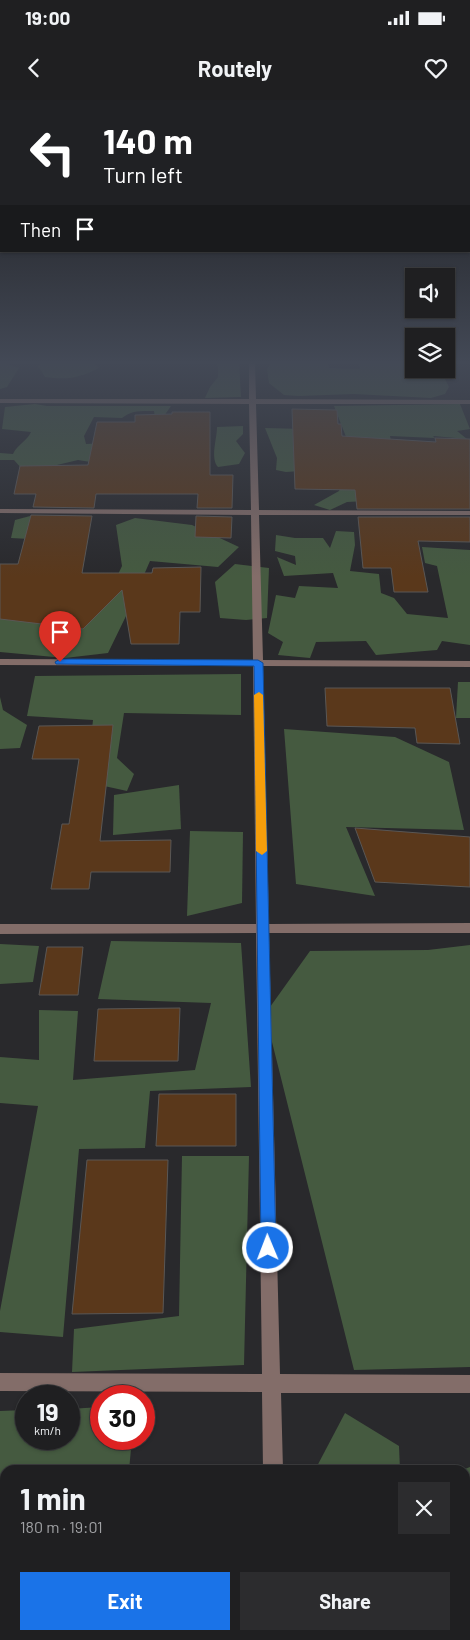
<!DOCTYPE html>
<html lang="en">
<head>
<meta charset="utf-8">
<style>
	:root { --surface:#1f1f21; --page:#2c2c2e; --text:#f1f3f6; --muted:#a1a2a5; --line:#3c3d3f; --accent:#1a73e8 }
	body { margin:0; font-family:Barlow,sans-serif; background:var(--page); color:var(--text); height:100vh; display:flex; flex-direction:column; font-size:19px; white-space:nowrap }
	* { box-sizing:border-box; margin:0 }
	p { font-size:16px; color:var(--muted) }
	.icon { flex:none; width:28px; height:28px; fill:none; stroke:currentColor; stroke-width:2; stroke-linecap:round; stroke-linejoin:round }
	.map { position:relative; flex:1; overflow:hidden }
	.details { position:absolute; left:0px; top:1365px; width:470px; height:175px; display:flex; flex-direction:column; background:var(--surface); border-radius:15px 15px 0 0; box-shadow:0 1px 4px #0004,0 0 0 1px var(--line) }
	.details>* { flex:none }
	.guide { position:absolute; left:0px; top:0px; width:470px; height:152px; box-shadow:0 1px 4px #0004,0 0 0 1px var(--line); background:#202124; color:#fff; overflow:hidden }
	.fabs { position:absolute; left:405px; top:168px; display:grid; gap:10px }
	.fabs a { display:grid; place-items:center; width:50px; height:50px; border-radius:0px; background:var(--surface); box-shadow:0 1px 4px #0004,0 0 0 1px var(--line); font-size:25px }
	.speed { position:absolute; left:15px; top:1285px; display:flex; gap:10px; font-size:25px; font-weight:700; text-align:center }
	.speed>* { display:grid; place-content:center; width:65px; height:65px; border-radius:50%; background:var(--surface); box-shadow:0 1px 4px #0004,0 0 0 1px var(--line); line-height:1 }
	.speed small { font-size:12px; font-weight:400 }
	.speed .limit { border:8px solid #d22; background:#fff; color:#111 }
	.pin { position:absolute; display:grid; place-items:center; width:42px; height:42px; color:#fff; margin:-51px -21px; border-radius:50% 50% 50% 0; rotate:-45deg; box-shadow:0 0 5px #0007 }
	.pin .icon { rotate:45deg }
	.me { position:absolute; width:55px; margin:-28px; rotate:359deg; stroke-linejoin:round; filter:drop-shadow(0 0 4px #0008) }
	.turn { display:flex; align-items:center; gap:18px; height:105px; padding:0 20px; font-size:22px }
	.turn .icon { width:65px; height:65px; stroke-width:2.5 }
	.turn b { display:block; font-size:35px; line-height:42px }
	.then { display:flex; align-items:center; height:48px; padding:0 20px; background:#0003; gap:10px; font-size:19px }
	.round { display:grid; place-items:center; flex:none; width:52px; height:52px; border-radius:0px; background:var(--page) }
	.head { display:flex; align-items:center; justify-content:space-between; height:85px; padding:0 20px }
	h1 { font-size:30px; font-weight:700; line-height:38px }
	.primary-button { display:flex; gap:10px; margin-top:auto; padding:10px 20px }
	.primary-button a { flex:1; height:58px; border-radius:0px; background:var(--accent); color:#fff; font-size:20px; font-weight:700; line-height:58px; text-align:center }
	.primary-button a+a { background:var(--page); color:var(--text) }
	.status { display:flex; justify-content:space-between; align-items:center; height:35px; padding:0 25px; background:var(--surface); direction:ltr }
	.status svg { height:14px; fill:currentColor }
	header { display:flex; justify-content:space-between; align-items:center; height:65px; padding:0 20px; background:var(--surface); font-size:22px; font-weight:700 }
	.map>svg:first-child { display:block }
	.green { fill:#455a40 }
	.building { fill:#5a381b; stroke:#5a5755 }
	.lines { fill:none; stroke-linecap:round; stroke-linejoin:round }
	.minor { fill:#836d69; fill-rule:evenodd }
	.route { fill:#1a73e8; stroke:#114b97 }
	.slow { fill:#f59e0b }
</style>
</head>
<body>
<div class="status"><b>19:00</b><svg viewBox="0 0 49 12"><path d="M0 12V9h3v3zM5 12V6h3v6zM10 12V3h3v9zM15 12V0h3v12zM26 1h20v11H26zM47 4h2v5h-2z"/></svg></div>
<header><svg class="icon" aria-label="back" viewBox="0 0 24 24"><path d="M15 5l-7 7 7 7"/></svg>Routely<svg class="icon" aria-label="heart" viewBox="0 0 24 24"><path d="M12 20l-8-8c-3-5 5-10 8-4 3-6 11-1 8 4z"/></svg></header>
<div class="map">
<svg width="470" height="1540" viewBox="0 0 470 1540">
	<rect width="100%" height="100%" fill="#29292c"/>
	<g class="green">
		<path d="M45,262h47l7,6c-21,10 -30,12 -54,9l-7,-11z"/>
		<polygon points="215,262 239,262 241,297 205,298 210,287 218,277 218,266"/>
		<polygon points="272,262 328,262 329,268 360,269 358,262 414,262 414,269 440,269 449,287 445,294 431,298 354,294 299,296 284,295 269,283 267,269"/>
		<polygon points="4,263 19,268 7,287 0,289 0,264"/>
		<path d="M35,304l12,2h124l-7,10 -9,2 -1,-7c-13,0 -22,-1 -32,7l-28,-1 -10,19 2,8 19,-1 -8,20 -19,-3 -42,10 -14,-1 -8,-9h-14v-7l13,1c4,-9 14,-13 18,-22l-29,-3 3,-22z"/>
		<polygon points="460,304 470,329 457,331 467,339 433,336 435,338 390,336 393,350 348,342 334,306"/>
		<path d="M243,326v8l-7,7 9,12 -6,11 -21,3c-8,-9 -1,-28 -1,-40z"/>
		<polygon points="265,328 304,329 366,401 347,402 330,410 314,405 339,391 342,383 300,371 286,372 276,370 277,358"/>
		<polygon points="34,415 48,440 11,438 15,420"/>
		<polygon points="135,418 192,425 239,447 218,467 150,461 126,516 108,553 65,558 0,552 0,513 38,512 41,527 83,528 112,487 122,466 116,425"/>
		<polygon points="336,431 354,432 355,445 350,471 379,474 381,493 394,498 407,514 448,518 437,466 425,463 422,447 470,450 470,545 442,541 437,550 376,555 366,541 316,542 310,558 278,555 283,542 268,533 276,495 295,498 299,486 338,488 333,473 284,476 277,457 296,465 295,456 275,451 276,435 295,438 323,438 330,448"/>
		<polygon points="235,464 269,468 267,518 246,520 220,518 215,482"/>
		<polygon points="241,574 241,615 124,613 117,658 134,674 127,691 86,682 93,620 27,616 35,576"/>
		<polygon points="458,582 470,582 470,618 456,618"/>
		<polygon points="0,597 3,610 27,625 20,648 0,649"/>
		<polygon points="284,629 395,637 449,662 464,730 346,727 375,796 296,784"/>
		<polygon points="179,685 181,729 113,735 114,695"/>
		<polygon points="190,731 243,732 242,803 187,816"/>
		<polygon points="111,841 241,843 251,987 150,991 145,1048 79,1049 63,1237 0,1232 0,1211 38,1006 0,1003 0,957 39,960 39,910 78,911 73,980 195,970 211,903 98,899"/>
		<polygon points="0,844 39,846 33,882 0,884"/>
		<polygon points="470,845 470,1267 354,1270 265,914 310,851 428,850"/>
		<polygon points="182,1056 249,1056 244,1265 72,1272 74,1229 179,1216"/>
		<polygon points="101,1307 101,1339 132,1339 129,1370 5,1370 5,1483 0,1482 0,1311 26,1310 26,1339 69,1339 69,1309"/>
		<polygon points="345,1313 399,1346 400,1370 315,1370"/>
		<polygon points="470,1367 470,1493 465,1492 465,1370 462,1370"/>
		<polygon points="32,1535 113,1535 113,1538 132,1535 247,1535 247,1540 33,1540"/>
		<polygon points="300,1535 410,1535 411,1540 300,1540"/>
	</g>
	<g class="building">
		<polygon points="292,309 337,310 338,324 341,324 342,336 436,342 435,338 470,339 470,409 357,409 355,390 295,389"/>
		<polygon points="172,312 210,312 210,375 233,375 232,408 197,408 198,394 96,394 94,408 33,407 36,394 14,394 20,366 88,365 97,322 135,322 135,315 172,314"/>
		<polygon points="31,415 92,416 82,473 152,473 153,468 201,467 200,512 180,512 179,544 131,544 122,490 83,529 0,519 0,464 18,464"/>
		<polygon points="196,416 232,417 231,438 195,437"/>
		<polygon points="358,417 470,417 470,442 418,441 428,492 394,492 391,468 363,468"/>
		<polygon points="325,588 450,588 460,644 417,643 415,628 327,626"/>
		<polygon points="113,625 100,741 171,740 170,772 91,772 89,789 51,789 62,724 69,724 79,659 32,659 39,626"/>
		<polygon points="355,728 470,737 470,787 375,782"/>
		<polygon points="47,847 83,847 78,895 39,895"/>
		<polygon points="180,908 178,961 94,961 98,909"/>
		<polygon points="159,994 236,994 236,1046 156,1046"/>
		<polygon points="87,1060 168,1060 163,1213 72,1214"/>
	</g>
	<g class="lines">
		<g class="minor">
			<polygon points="249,262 255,262 256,299 470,300 470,304 256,304 259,410 470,411 470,415 259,415 263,560 470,561 470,567 263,566 269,824 470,823 470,833 269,833 280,1274 470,1275 470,1293 281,1293 283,1370 263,1370 262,1292 0,1291 0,1273 262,1274 256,833 0,834 0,824 256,824 253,566 0,565 0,559 253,560 251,415 0,413 0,409 251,410 249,304 0,303 0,299 249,299"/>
			<rect x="265" y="1535" width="22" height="5"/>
		</g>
	</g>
	<linearGradient id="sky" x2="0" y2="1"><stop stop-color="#171718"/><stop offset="0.55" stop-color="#434956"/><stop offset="1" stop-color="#434956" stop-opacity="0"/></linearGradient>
	<rect width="470" height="477" fill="url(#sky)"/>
	<polygon class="route" points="60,559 258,560 263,563 276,1148 274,1153 268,1155 263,1153 261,1148 254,566 56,564 55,562"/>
	<polygon class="slow" points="259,592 263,595 267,751 262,755 256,751 254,595"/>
</svg>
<div class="fabs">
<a><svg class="icon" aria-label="sound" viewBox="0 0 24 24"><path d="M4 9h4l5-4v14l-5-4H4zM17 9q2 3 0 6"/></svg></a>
<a><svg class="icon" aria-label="layers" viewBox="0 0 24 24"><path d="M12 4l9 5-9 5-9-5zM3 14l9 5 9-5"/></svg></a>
</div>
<div class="speed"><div>19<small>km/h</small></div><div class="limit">30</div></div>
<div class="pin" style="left:60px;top:562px;background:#d93025"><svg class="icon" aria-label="arrive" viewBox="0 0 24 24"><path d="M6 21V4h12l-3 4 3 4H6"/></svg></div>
<svg class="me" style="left:268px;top:1148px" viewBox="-20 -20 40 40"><circle r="17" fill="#1a73e8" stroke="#fff" stroke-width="3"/><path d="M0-11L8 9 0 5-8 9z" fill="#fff"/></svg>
<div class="guide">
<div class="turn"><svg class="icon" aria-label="left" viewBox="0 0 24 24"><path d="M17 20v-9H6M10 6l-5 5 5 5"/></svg><div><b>140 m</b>Turn left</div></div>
<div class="then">Then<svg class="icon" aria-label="arrive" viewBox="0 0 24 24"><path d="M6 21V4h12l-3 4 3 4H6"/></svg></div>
</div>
<section class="details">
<div class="head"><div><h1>1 min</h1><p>180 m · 19:01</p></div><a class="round"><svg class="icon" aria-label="close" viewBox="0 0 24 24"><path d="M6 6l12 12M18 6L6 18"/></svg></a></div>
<div class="primary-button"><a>Exit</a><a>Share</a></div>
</section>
</div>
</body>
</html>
